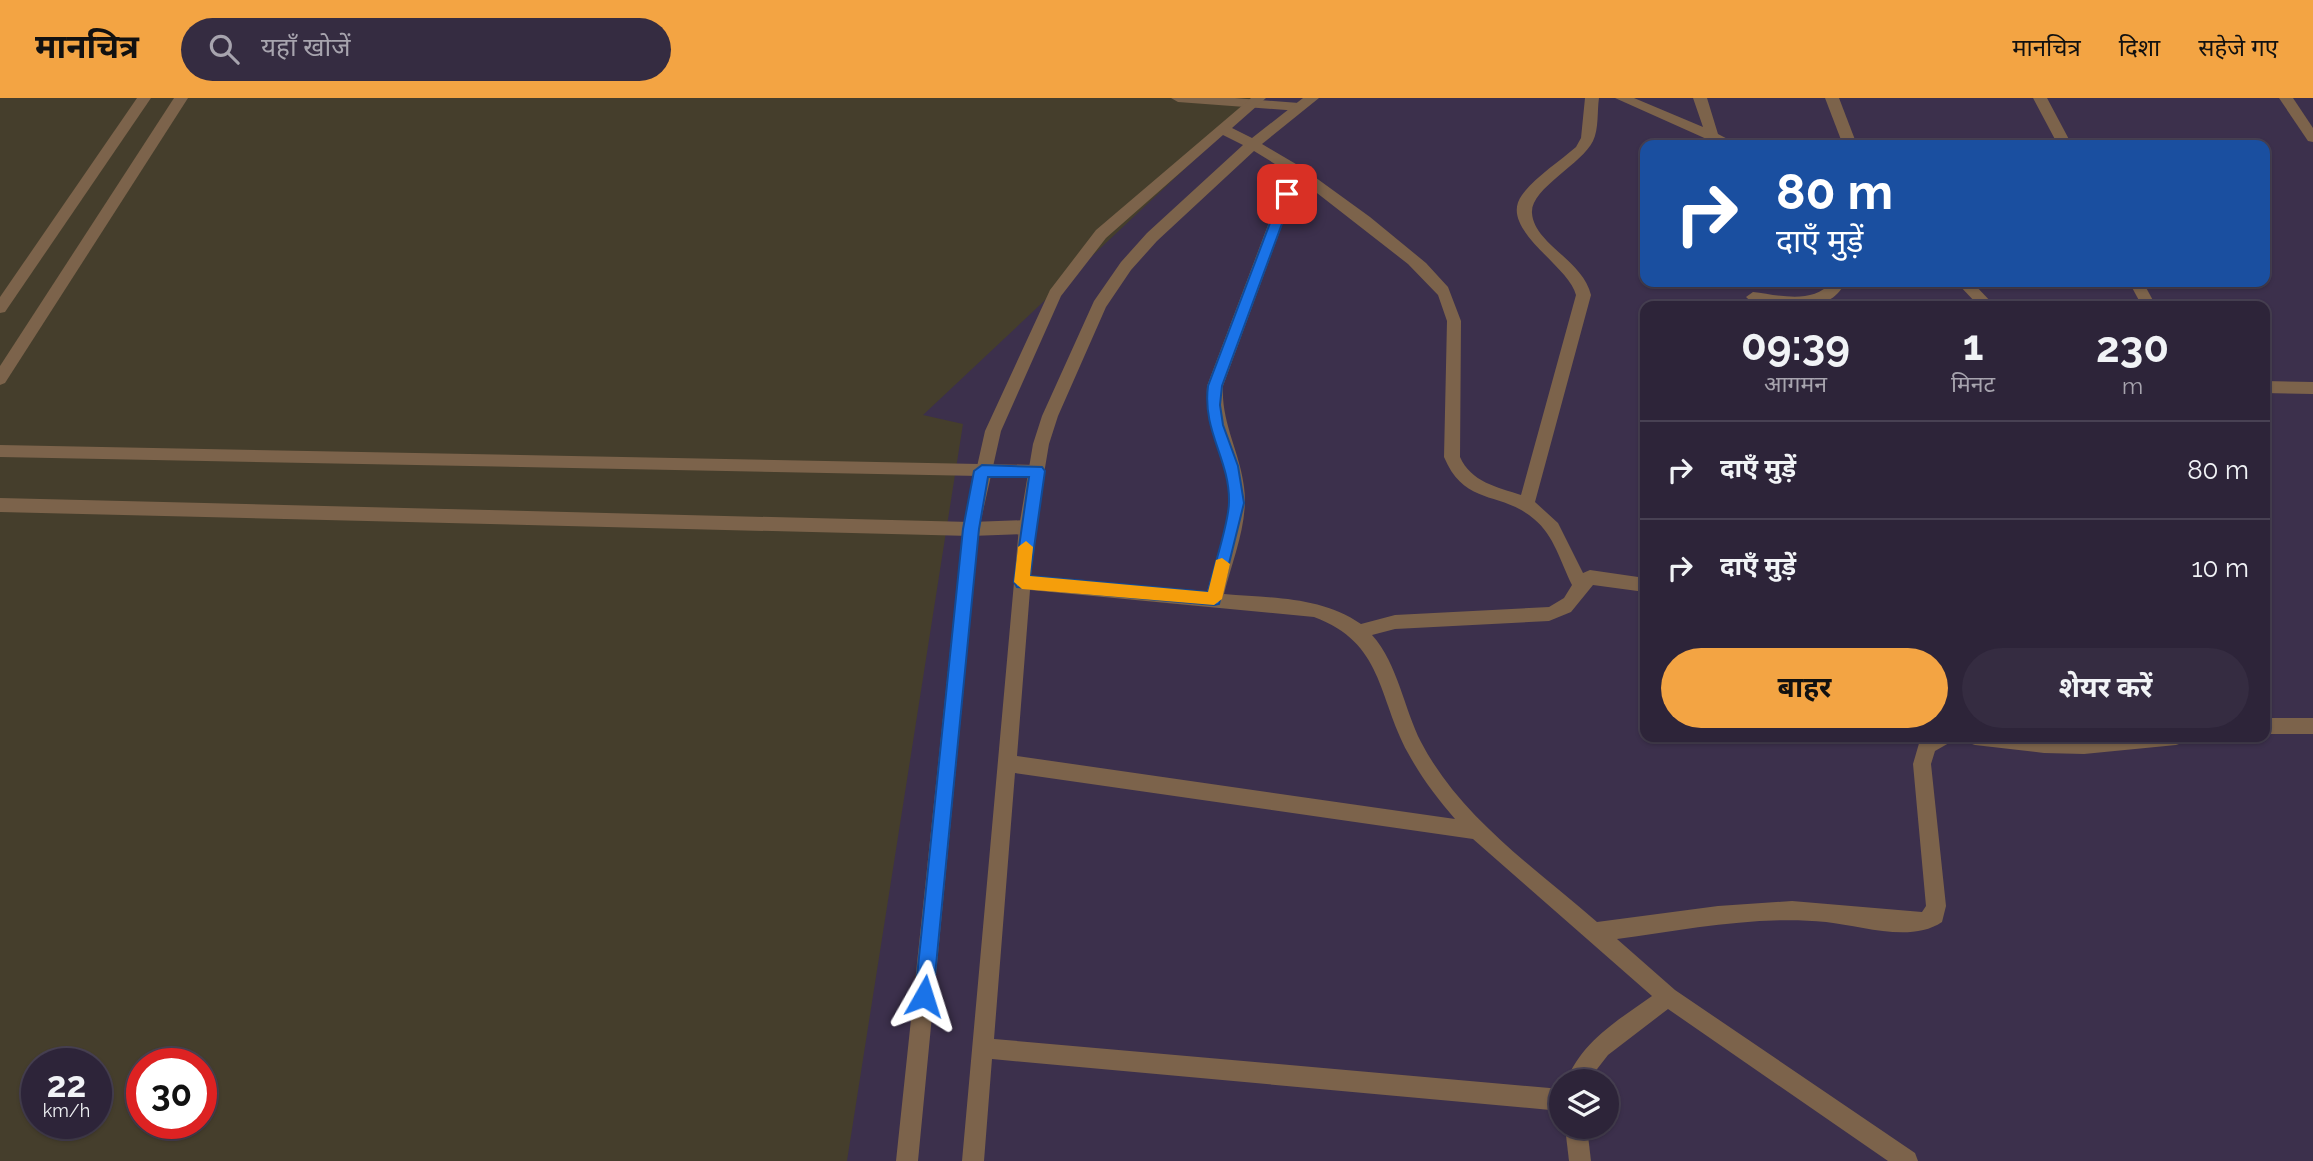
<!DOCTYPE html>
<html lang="hi">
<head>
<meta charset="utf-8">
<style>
	:root { --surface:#2d2439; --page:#352c41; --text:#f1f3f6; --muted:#a7a4ae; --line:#484153; --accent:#f3a443 }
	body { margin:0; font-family:Raleway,"Noto Sans Devanagari",sans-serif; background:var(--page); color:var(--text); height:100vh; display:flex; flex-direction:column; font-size:26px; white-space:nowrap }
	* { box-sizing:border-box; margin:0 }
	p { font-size:23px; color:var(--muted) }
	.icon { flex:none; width:38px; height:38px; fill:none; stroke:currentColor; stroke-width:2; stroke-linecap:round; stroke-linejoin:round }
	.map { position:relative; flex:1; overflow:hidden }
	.panel { position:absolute; left:1640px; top:203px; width:630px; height:441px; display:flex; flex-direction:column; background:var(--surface); border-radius:14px; box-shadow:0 2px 5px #0004,0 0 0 2px var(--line) }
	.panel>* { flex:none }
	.hud { position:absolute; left:1640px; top:42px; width:630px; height:147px; border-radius:14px; box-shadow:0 2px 5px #0004,0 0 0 2px var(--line); background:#1a4fa0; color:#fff; overflow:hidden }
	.buttons { position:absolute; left:1549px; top:971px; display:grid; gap:14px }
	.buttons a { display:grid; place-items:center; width:70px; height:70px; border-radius:50%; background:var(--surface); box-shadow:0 2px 5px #0004,0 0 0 2px var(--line); font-size:35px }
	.speed { position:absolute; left:21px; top:950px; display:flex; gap:14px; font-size:35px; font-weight:700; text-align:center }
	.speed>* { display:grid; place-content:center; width:91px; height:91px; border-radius:50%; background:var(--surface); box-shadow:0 2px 5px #0004,0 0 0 2px var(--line); line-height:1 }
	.speed small { font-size:18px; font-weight:400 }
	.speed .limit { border:10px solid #d22; background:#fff; color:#111 }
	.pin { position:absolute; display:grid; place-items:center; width:60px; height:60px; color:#fff; margin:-30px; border-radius:14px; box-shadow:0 4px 10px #0006 }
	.me { position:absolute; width:77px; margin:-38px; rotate:6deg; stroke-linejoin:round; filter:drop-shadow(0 0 5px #0008) }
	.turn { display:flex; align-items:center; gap:24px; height:147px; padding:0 21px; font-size:32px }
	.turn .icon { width:91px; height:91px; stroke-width:2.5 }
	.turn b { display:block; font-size:49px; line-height:60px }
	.eta { display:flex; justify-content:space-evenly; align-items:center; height:119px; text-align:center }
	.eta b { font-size:42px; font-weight:700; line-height:49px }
	.action { display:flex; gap:14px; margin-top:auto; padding:14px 21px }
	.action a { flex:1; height:80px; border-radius:42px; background:var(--accent); color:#111; font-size:28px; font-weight:700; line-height:80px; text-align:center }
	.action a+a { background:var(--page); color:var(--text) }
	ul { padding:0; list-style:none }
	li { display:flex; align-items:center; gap:21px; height:98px; padding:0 21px; border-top:2px solid var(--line) }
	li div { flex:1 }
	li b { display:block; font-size:26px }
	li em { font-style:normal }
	header { display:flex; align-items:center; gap:42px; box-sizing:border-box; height:98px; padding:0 35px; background:var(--accent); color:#111 }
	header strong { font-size:33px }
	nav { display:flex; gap:38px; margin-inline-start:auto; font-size:24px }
	.search { width:490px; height:63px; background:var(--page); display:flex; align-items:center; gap:18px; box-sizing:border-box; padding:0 24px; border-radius:38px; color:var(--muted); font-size:26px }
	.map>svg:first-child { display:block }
	.industrial { fill:#453e2c; fill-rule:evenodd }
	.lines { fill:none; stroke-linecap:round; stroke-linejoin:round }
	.service { fill:#7c634b; fill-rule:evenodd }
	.minor { fill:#7c634b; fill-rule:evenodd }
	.route { fill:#1a73e8; stroke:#114b97; stroke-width:2 }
	.slow { fill:#f59e0b }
</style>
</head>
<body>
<header>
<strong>मानचित्र</strong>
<div class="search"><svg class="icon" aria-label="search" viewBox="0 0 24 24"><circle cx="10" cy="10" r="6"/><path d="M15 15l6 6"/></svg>यहाँ खोजें</div>
<nav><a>मानचित्र</a><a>दिशा</a><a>सहेजे गए</a></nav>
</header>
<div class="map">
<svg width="2313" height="1063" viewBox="0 0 2313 1063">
	<rect width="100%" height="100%" fill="#3c304c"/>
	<path class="industrial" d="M0,0h1260l-337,317 40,9 -116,737h-847zM37,966h59v60h-59zM142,966h59v60h-59z"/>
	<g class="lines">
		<g class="service">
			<polygon points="137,0 151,0 5,214 0,215 0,199"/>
			<polygon points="174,0 188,0 5,285 0,287 0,268"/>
			<polygon points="1171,0 1235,0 1299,5 1306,9 1299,13 1178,4"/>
			<polygon points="0,347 1037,367 1045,373 1037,379 0,359"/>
			<polygon points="0,400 971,424 1027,422 1033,424 1035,429 1033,434 1027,436 971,438 0,414"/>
		</g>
		<g class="minor">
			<path d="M1251,0h15l-34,30 20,10 51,-40h16l-57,46 39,23 69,50 56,46 22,24 13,34 -1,136c11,25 37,30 61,38l55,-200c-7,-30 -79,-66 -54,-100 12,-17 38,-34 54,-48l5,-9 4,-40h14c-2,13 0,31 -6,43 -11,23 -63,48 -61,72 2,31 51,47 59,82l-56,207 23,21 25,50 7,-3 55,8v14l-52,-7 -22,27 -22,9 -154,8 -23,6c26,29 32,74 49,107 39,75 114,126 176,180l121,-16 74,-5 130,11 4,-6 -13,-142 7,-24 6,-3h26l-3,6 -14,8 -4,13 15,142 -4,16c-31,21 -80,4 -116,0 -69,-7 -141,8 -209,17l58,51 240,163 3,8h-30l-220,-152 -60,46 -21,27h-21c15,-40 52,-62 86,-86l-179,-157 -458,-66 -21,266 567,50v22l-569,-52 -8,102h-22l57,-634 14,-83 9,-28 52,-115 27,-39 26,-29 96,-88 -20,-10 -117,103 -45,58 -60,135 -22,98 -61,632h-22l67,-632 22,-98 65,-141 46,-60zM1254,53l34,21 -81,214c-2,36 16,65 21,100 4,35 -12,73 -21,106l-176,-16 4,-49 14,-83 9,-28 48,-109 25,-37 26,-29zM1299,81l109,85 30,31 9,26 -3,136c21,50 56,33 90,62 20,16 27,44 38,66l-8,13 -15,9 -154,8 -34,9c-40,-28 -91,-26 -137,-30 8,-33 25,-72 20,-107 -4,-35 -23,-64 -21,-101zM1030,492l284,27c70,26 63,79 94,136 13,24 29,45 47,66l-438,-63z"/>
			<polygon points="1615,0 1634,0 1703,29 1693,0 1707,0 1718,36 1739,47 1720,47"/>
			<polygon points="1825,0 1839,0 1857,47 1843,47"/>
			<polygon points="2033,0 2047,0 2072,47 2058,47"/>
			<polygon points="2279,0 2293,0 2313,30 2313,44 2308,43"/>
			<path d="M1831,184h15c-5,8 -10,15 -19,19 -16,7 -71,9 -81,-4l7,-5c25,3 60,13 78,-10z"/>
			<polygon points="1956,184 1972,184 1995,208 1979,208"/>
			<polygon points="2129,184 2143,184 2156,208 2142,208"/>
			<polygon points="2264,283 2313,284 2313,296 2264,295"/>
			<rect x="2264" y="620" width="49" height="16"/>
			<polygon points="1966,639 2185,639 2182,645 2176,647 2084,656 2044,655 1975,647 1969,645"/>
			<polygon points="1565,1029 1587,1029 1591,1063 1569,1063"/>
		</g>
	</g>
	<path class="route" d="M1287,91l6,5 -71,192 -2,19 3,20 15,41 6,37 -25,101 -5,1 -197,-18 -3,-5 15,-105h-41l-9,52 -46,467 -2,7 -7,2 -7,-2 -2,-7 48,-467 11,-58 8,-6 60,2 3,4 -15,105 178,16c5,-24 21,-68 21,-90 1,-42 -27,-71 -21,-116l73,-192z"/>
	<polygon class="slow" points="1026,443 1033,449 1030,478 1208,494 1216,462 1222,460 1230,466 1222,501 1214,507 1022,491 1014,484 1018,449"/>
</svg>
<div class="buttons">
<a><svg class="icon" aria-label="layers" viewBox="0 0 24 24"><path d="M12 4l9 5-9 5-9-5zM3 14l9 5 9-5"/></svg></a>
</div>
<div class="speed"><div>22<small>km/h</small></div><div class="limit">30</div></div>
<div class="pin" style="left:1287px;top:96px;background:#d93025"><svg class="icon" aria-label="arrive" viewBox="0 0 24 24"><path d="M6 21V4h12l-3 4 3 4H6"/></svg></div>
<svg class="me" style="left:924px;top:898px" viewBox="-20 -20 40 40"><path d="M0-17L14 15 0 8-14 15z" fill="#1a73e8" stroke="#fff" stroke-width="4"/></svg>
<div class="hud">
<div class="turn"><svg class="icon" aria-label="right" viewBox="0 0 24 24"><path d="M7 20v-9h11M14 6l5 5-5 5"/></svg><div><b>80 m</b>दाएँ मुड़ें</div></div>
</div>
<section class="panel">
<div class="eta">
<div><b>09:39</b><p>आगमन</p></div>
<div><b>1</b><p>मिनट</p></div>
<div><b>230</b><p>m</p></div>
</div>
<ul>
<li><svg class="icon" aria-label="right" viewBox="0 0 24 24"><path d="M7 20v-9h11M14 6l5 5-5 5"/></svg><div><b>दाएँ मुड़ें</b></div><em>80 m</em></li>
<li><svg class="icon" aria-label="right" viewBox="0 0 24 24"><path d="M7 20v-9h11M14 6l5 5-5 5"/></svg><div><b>दाएँ मुड़ें</b></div><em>10 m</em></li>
</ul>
<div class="action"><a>बाहर</a><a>शेयर करें</a></div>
</section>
</div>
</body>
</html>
